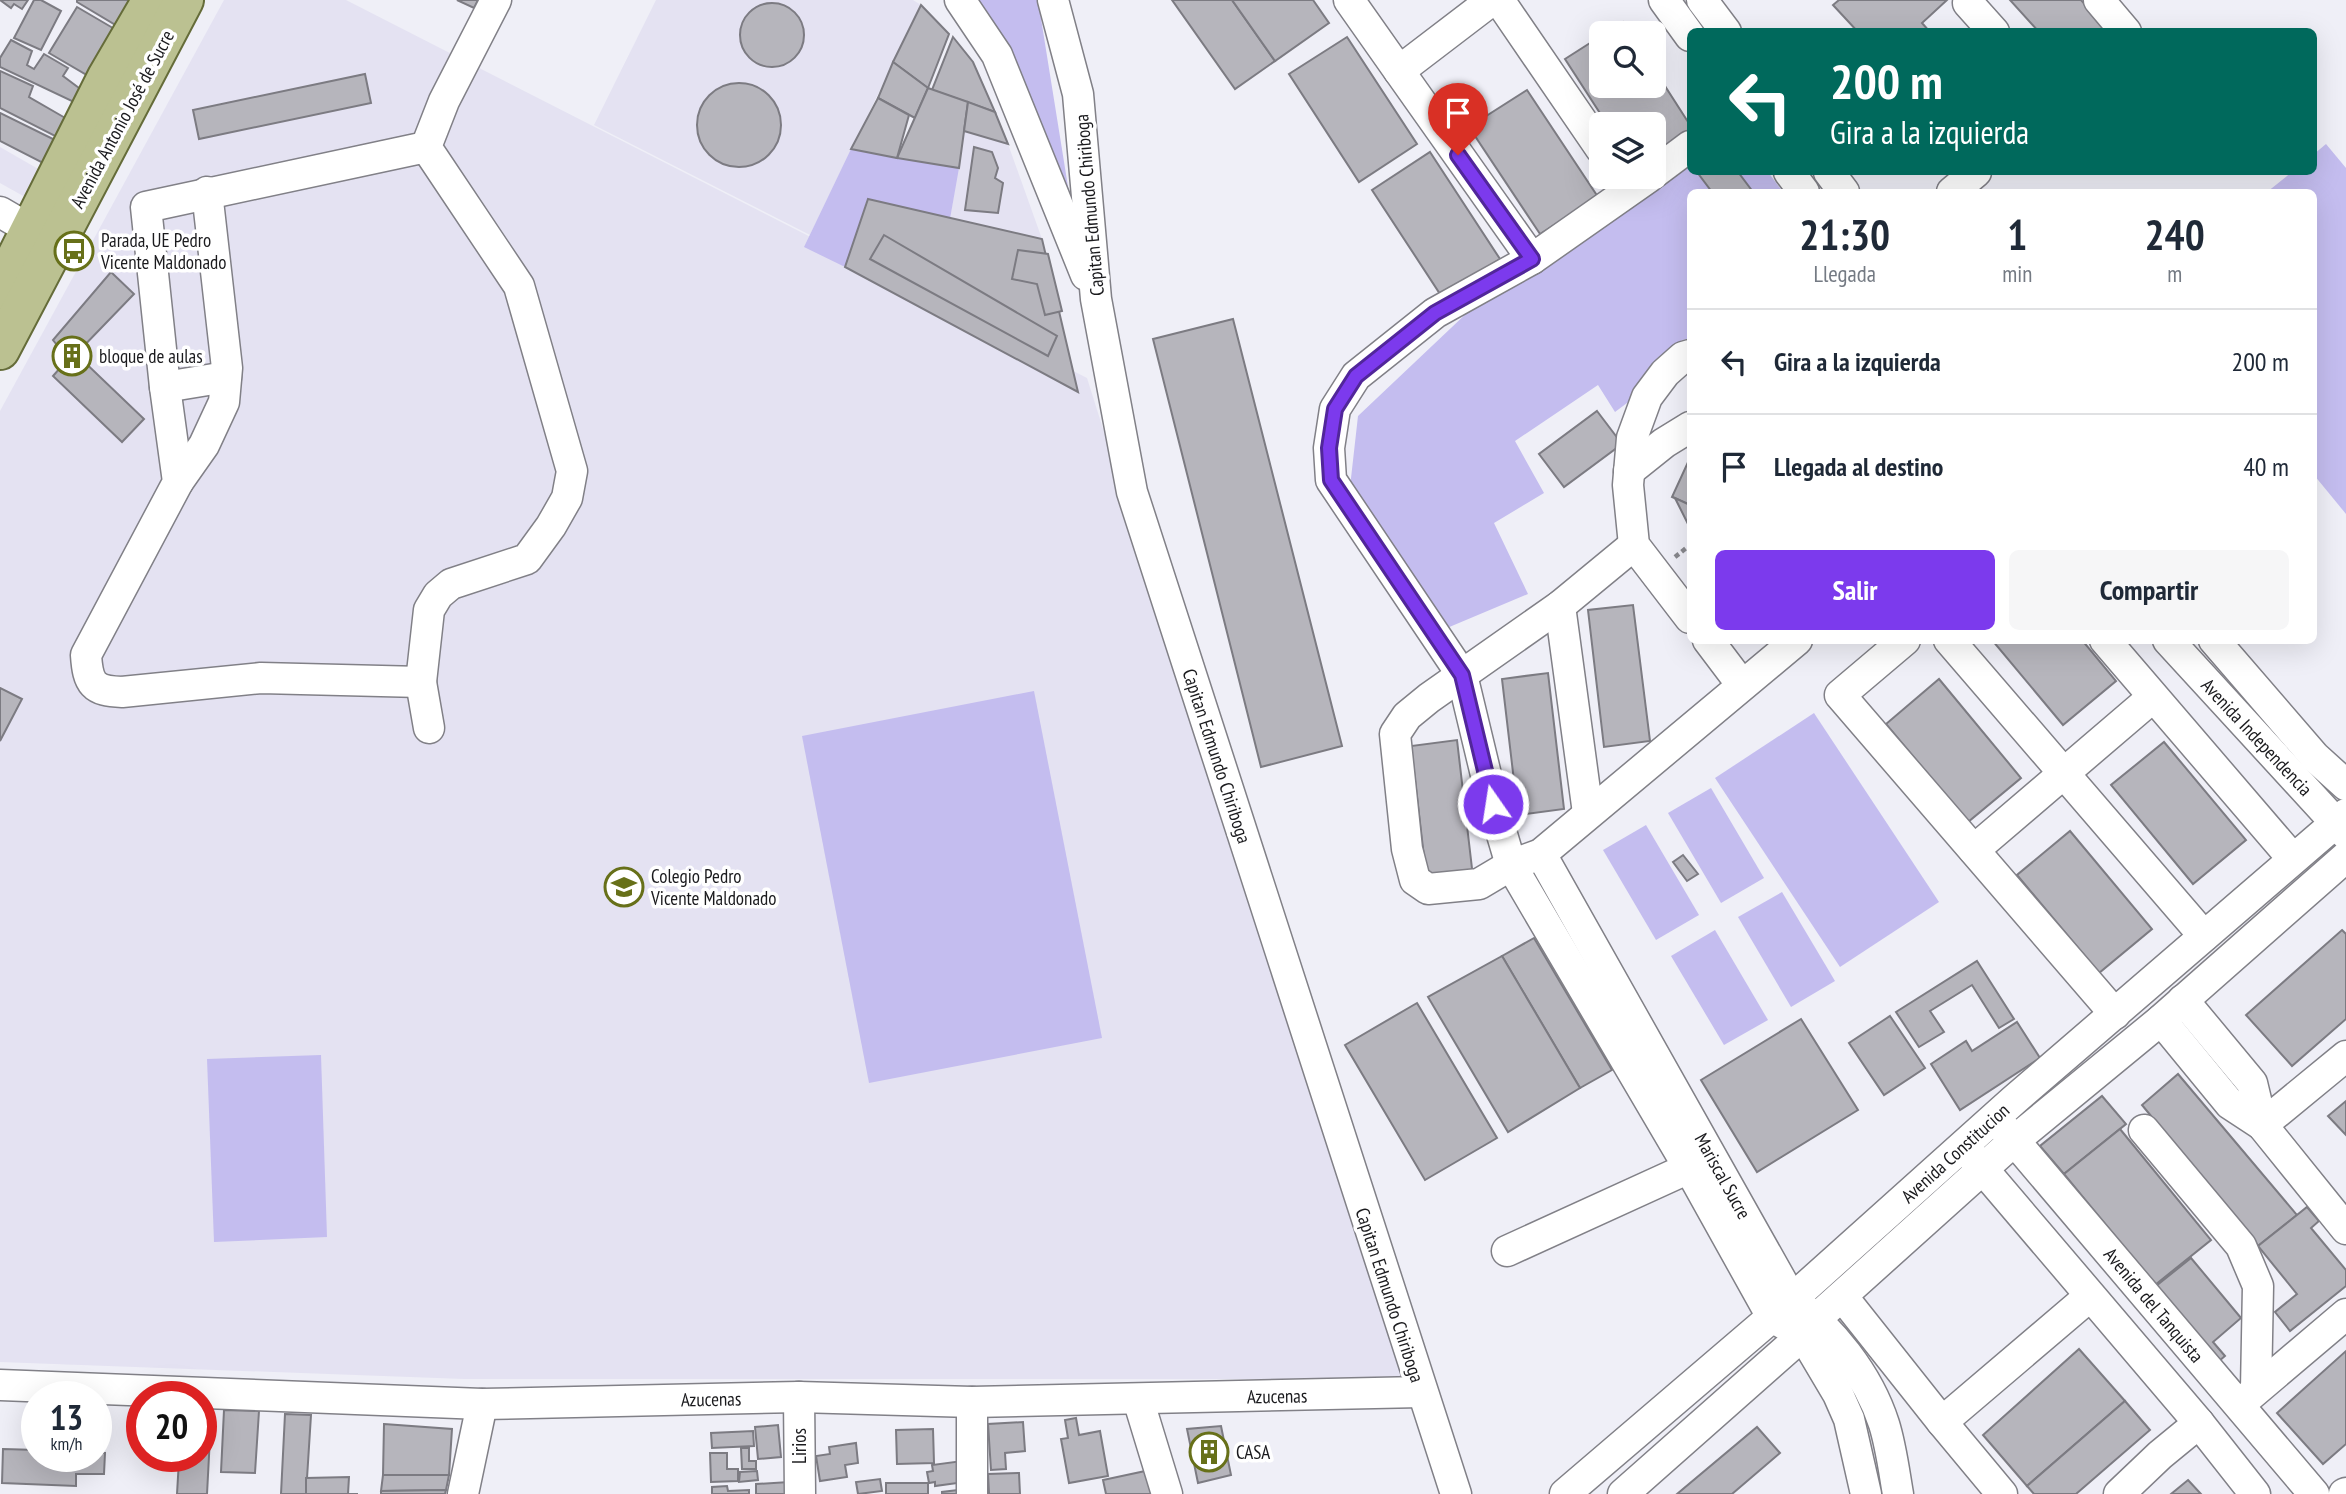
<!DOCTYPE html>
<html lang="es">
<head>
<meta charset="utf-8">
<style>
	:root { --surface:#fff; --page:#f6f6f7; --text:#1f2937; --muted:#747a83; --line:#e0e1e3; --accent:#7c3aed }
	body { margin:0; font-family:"PT Sans Narrow",sans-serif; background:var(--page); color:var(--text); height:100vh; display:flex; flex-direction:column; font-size:26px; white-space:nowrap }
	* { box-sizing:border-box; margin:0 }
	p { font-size:23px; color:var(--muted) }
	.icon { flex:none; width:38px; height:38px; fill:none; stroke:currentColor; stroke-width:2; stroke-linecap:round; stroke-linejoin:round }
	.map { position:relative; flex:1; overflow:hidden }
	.sheet { position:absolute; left:1687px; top:189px; width:630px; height:455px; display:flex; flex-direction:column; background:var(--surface); border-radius:10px; box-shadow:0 7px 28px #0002 }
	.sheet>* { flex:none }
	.banner { position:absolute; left:1687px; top:28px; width:630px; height:147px; border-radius:10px; box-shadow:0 7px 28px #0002; background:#00695c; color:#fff; overflow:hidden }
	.buttons { position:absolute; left:1589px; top:21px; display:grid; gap:14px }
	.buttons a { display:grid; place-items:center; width:77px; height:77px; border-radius:10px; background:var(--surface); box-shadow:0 7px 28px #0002; font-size:35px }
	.speed { position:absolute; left:21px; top:1381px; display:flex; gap:14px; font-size:35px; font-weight:700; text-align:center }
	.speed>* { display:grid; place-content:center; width:91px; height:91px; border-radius:50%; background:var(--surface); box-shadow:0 7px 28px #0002; line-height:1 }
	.speed small { font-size:18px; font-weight:400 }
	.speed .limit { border:10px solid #d22; background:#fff; color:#111 }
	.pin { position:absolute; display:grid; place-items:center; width:60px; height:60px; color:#fff; margin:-72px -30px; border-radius:50% 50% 50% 0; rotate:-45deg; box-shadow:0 0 7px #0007 }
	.pin .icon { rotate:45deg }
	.me { position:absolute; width:77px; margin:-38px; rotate:347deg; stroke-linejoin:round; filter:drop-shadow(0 0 5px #0008) }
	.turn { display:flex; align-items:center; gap:24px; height:147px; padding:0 28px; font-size:32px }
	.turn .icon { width:91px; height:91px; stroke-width:2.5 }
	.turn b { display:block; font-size:49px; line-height:60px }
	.eta { display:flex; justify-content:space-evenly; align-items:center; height:119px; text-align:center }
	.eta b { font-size:42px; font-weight:800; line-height:49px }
	.cta { display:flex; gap:14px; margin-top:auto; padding:14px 28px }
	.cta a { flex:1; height:80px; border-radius:10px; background:var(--accent); color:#fff; font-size:28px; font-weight:800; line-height:80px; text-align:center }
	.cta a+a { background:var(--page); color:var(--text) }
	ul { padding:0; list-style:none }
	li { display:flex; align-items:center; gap:21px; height:105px; padding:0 28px; border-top:2px solid var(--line) }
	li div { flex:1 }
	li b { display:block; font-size:26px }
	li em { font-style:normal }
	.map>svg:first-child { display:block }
	.built { fill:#e4e2f2 }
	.green { fill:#c4bdef }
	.building { fill:#b6b5bc; stroke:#7c7b82; stroke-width:2 }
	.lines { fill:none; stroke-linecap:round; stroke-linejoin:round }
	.minor-casing { stroke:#818087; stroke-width:33 }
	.major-casing { stroke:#656c39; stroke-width:42 }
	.path { stroke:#88888d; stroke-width:4.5; stroke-dasharray:5 3.5; stroke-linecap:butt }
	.minor { stroke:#fff; stroke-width:30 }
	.major { stroke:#bbc191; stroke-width:38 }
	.route-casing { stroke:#51269a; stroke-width:18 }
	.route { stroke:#7c3aed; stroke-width:12 }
	.labels { text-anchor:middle; stroke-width:7; stroke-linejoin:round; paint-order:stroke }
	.street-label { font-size:19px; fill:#1a1a1d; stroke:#fff }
	.poi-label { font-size:19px; fill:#1a1a1d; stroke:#fff; text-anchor:start }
</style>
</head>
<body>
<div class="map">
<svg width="2346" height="1494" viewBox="0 0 2346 1494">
	<rect width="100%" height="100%" fill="#efeff7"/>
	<g class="built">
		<polygon points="224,0 346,0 1087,378 1403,1379 464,1379 0,1362 0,411"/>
		<polygon points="656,0 913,0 921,5 810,235 594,125"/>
		<polygon points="964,131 1008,144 1042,239 950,219"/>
		<polygon points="0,147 40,170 25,197 0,183"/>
	</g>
	<g class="green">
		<polygon points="971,0 1038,0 1074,224 1013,53"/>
		<polygon points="2326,144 2346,168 2346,514 2314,475 2314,192 2267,192 2292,172 2314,172 2314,154"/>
		<polygon points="851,149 959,168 950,219 867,200 845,267 804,247"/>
		<polygon points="1690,162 1690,172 1768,172 1783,192 1690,192 1690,339 1682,340 1631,400 1615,412 1598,385 1515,441 1544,493 1494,523 1528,594 1447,628 1350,487 1358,416 1470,310"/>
		<polygon points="1034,691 1102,1038 869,1083 802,736"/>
		<polygon points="1814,713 1939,902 1840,967 1715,778"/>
		<polygon points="1711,788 1764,878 1721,903 1668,813"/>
		<polygon points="1646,825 1699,915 1656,940 1603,850"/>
		<polygon points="1782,892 1835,981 1791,1007 1738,917"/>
		<polygon points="1715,930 1768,1020 1724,1045 1671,956"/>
		<polygon points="321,1055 327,1237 214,1242 207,1059"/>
	</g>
	<g class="building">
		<polygon points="0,0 28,0 22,9 14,4 11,8"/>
		<polygon points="34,0 41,0 61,11 41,50 14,38"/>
		<polygon points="77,0 133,0 119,27 77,2"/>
		<polygon points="457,0 478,0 474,8"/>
		<polygon points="1172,0 1232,0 1275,61 1235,89"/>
		<polygon points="1232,0 1313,0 1329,23 1275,61"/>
		<polygon points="1839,0 1947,0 1922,23 1930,32 1858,32 1833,5"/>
		<polygon points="2010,0 2081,0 2110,32 2039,32"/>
		<circle cx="772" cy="35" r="32"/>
		<polygon points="921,5 949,34 928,88 893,62"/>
		<polygon points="77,7 118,31 92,78 49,53"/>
		<polygon points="1623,22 1630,33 1605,33"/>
		<polygon points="1601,36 1601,86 1654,86 1654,69 1690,125 1690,131 1654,154 1654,124 1607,124 1565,59"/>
		<polygon points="953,37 973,62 995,112 932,90"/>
		<polygon points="1347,37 1417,144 1359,182 1289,74"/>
		<polygon points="11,40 32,51 27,65 34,69 44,54 68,68 63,76 83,91 76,103 0,67 0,58"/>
		<polygon points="893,62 928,88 915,118 878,98"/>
		<polygon points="0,71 33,86 29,97 67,119 57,137 0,108"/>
		<polygon points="365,74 371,103 199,139 193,110"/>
		<circle cx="739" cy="125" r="42"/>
		<polygon points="928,88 968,102 959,168 897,158"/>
		<polygon points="1527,90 1598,197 1540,234 1469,127"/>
		<polygon points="878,98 909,115 897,158 851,149"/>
		<polygon points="968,102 995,112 1008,144 964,131"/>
		<polygon points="0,113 55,140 43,163 0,141"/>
		<polygon points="974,147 992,152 998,168 995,178 1003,183 998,213 965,210"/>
		<polygon points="1430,152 1500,259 1442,297 1372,190"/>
		<polygon points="1697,172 1738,172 1753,192 1712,192"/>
		<polygon points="868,199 1042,239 1078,392 845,267"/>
		<polygon points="884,235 1057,336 1048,356 870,259"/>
		<polygon points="1018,250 1048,254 1062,311 1045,315 1037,284 1012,279"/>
		<polygon points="111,272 134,294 76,354 144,419 122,442 53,376 68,359 53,340"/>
		<polygon points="1233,319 1342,746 1261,767 1153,339"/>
		<polygon points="1597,411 1622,444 1564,487 1539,454"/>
		<polygon points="1689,460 1690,460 1690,505 1672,497"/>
		<polygon points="1675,498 1690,505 1690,528"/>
		<polygon points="1633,605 1650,741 1604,747 1588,610"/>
		<polygon points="1992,640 2082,640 2116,681 2063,725"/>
		<polygon points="1548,673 1564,809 1518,815 1502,679"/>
		<polygon points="1939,679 2021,778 1968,822 1886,724"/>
		<polygon points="0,688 22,699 0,741"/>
		<polygon points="1457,740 1473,877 1427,882 1411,746"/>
		<polygon points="2164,742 2246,840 2193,884 2111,785"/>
		<polygon points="2070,831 2152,929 2099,973 2017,875"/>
		<polygon points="1683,855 1698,874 1687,881 1673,862"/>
		<polygon points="2342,930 2346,934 2346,1019 2292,1066 2246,1015"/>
		<polygon points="1534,938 1612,1070 1580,1088 1502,956"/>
		<polygon points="1502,956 1580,1088 1508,1132 1428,997"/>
		<polygon points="1977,961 2014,1019 1999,1028 1972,985 1930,1011 1944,1032 1919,1047 1896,1012"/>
		<polygon points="1417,1003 1497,1138 1425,1180 1345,1045"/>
		<polygon points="1890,1016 1925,1068 1884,1095 1849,1043"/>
		<polygon points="1801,1019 1858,1110 1757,1172 1701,1080"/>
		<polygon points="2017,1022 2040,1058 1960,1110 1931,1064 1966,1041 1972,1051"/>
		<polygon points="2178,1074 2297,1215 2258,1246 2142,1105"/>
		<polygon points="2102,1096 2126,1124 2064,1174 2040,1146"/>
		<polygon points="2346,1101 2346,1135 2328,1116"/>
		<polygon points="2120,1129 2211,1240 2155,1285 2064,1174"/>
		<polygon points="2307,1207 2319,1221 2311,1228 2346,1270 2346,1286 2290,1331 2275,1312 2297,1294 2258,1246"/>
		<polygon points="2191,1258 2241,1318 2213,1342 2225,1356 2219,1361 2156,1286"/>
		<polygon points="2079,1349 2125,1401 2027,1486 1983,1435"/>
		<polygon points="2346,1351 2346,1444 2323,1464 2277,1413"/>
		<polygon points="2125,1401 2150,1430 2076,1494 2034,1494 2027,1486"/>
		<polygon points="224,1410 259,1411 255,1473 221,1472"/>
		<polygon points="285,1414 311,1415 306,1494 281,1494"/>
		<polygon points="1076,1418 1079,1435 1100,1431 1108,1476 1069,1483 1061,1439 1068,1438 1065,1420"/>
		<polygon points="1023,1422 1025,1451 1005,1453 1006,1469 991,1470 988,1424"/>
		<polygon points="384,1424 452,1429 449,1475 383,1475"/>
		<polygon points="778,1425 781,1457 758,1459 755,1427"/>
		<polygon points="1221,1426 1231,1475 1198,1483 1187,1429"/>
		<polygon points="1757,1427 1780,1453 1732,1494 1677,1494"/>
		<polygon points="933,1429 934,1463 897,1464 896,1430"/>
		<polygon points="753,1431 754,1446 712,1448 711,1433"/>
		<polygon points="201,1436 210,1437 207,1494 177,1494 179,1460 153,1459 153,1456 201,1456"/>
		<polygon points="856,1443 858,1463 845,1465 847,1477 820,1481 816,1456 830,1454 829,1447"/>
		<polygon points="741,1448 749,1448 749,1461 756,1461 756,1469 742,1469"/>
		<polygon points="3,1449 37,1450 37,1456 96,1456 96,1452 105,1453 104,1474 76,1474 76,1486 2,1483"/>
		<polygon points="710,1453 727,1453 727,1469 738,1469 738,1481 711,1482"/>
		<polygon points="962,1461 965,1482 935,1486 935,1482 929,1483 927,1472 933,1471 932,1465"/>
		<polygon points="1150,1470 1155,1494 1106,1494 1103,1480"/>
		<polygon points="757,1471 758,1480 739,1482 740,1472"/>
		<polygon points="1019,1473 1020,1494 989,1494 988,1474"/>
		<polygon points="383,1475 449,1475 446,1490 381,1491"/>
		<polygon points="349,1477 348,1494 358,1494 306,1494 306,1478"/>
		<polygon points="880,1479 882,1491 858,1494 856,1482"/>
		<polygon points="2188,1480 2201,1494 2171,1494"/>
		<polygon points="789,1482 793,1494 756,1494 756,1484"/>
		<rect x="886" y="1483" width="42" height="11"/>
		<polygon points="727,1486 728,1491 749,1490 749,1494 712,1494 712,1487"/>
		<polygon points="966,1489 967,1494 942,1494 942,1492"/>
		<polygon points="446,1490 445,1494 381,1494 381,1491"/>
	</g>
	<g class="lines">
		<defs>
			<g id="minor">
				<polyline points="960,0 997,55 1086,275"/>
				<polyline points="1053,0 1078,94 1096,299 1132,492 1456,1494"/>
				<polyline points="1349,0 1399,71 1492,0"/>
				<polyline points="1499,0 1601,149"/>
				<polyline points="1664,0 1690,36"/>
				<polyline points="1702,0 1726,32"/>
				<polyline points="2099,0 2126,32"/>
				<polyline points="1968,3 1994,32"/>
				<polyline points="1399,71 1532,259 1649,177"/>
				<path d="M426,147l93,139 53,185 -5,27 -16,28 -24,33 -76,25 -13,11 -9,15 -8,72 -160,-4 -139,14c-29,-1 -34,-8 -36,-37l92,-173 -13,-95 -19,-180 280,-60 18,-46 52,-101"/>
				<polyline points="1789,172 1804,192"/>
				<polyline points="1829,172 1844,192"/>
				<polyline points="1654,173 1690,146"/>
				<polyline points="1952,192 1976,172"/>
				<polyline points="0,212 48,240"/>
				<polyline points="1532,259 1435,313 1356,376 1335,409 1329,448 1331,480 1462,675 1493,804 1511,865 1689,1168 1772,1317 1803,1335 1838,1394 1849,1419 1866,1494"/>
				<polyline points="1690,355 1683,357 1665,373 1647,397 1632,438 1628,485 1634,545 1690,618"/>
				<polyline points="165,387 226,377"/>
				<polyline points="1629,471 1664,443 1690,427"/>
				<polyline points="178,482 204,445 224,402 227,368 207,192"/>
				<polyline points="1634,545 1560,606 1429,698 1407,716 1395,734 1407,849 1415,880 1428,889 1479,884 1511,865 1541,854 1797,640"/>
				<polyline points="1560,606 1588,813"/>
				<polyline points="1708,640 1742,685"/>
				<polyline points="1905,640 1840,695 2115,1014"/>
				<polyline points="1949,640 2204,936"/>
				<polyline points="2105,640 2293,859"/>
				<polyline points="2168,640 2346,834"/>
				<polyline points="2214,640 2315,757 2346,785"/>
				<polyline points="421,682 429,728"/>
				<polyline points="1974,850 2153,697"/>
				<path d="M1541,854l250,444c40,31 77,76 93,126 7,22 10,47 14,70"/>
				<polyline points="2183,1000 2252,1083 2262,1125"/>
				<polyline points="2161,1020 2230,1104 2262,1125 2346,1229"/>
				<polyline points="2262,1125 2346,1056"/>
				<polyline points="2002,1126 2314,1494"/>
				<polyline points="2144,1130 2241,1246 2258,1286 2256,1389"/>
				<polyline points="1970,1154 2199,1423 2255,1494"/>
				<polyline points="1507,1251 1689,1168 1704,1157"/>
				<polyline points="1842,1296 1942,1422"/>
				<polyline points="0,1385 482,1404 799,1397 972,1402 1421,1392"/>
				<polyline points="799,1397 800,1494"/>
				<polyline points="2247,1398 2346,1314"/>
				<polyline points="1138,1399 1167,1494"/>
				<polyline points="972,1402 972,1494"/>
				<polyline points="463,1494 482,1404"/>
				<polyline points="1565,1494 1772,1317 2014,1100 2346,814"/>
				<polyline points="1623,1494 1803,1335 1817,1318 2015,1140 2161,1020 2346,857"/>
				<polyline points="2002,1494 1942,1422 2090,1296"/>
				<polyline points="2119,1494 2160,1455 2199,1423"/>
				<polyline points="2344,1494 2346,1493"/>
			</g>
			<g id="major">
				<polyline points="0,290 107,77 152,0"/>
				<polyline points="0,350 184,0"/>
			</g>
		</defs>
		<use href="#minor" class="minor-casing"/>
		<use href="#major" class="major-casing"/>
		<polyline class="path" points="1675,557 1690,545"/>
		<use href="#minor" class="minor"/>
		<use href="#major" class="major"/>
	</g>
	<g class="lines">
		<defs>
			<polyline id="route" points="1458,155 1532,259 1435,313 1356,376 1335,409 1329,448 1331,480 1462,675 1493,804"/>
		</defs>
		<use href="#route" class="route-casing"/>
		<use href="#route" class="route"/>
	</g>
	<defs>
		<symbol id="bus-ring" viewBox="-11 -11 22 22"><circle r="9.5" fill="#fff" stroke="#677019" stroke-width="1.5"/><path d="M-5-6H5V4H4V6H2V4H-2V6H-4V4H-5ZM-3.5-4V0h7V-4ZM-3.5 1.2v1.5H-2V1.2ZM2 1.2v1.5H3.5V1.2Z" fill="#677019"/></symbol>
		<symbol id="building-ring" viewBox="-11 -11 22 22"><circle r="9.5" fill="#fff" stroke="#677019" stroke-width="1.5"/><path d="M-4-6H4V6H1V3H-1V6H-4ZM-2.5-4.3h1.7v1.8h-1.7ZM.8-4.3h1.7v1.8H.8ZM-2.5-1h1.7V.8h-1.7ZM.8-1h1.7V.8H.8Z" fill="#677019"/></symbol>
		<symbol id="university-ring" viewBox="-11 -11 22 22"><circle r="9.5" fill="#fff" stroke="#677019" stroke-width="1.5"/><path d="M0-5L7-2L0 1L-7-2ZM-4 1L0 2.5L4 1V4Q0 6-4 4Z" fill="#677019"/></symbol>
	</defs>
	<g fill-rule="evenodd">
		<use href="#bus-ring" x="52" y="229" width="44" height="44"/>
		<use href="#building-ring" x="50" y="334" width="44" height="44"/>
		<use href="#university-ring" x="602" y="865" width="44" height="44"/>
		<use href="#building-ring" x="1187" y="1430" width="44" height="44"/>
	</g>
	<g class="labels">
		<g class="street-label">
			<text transform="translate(122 119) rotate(-62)" y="7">Avenida Antonio José de Sucre</text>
			<text transform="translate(1089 205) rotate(-95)" y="7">Capitan Edmundo Chiriboga</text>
			<text transform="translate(2257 737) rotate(47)" y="7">Avenida Independencia</text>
			<text transform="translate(1217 756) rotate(72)" y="7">Capitan Edmundo Chiriboga</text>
			<text transform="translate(1955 1153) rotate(-42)" y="7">Avenida Constitucion</text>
			<text transform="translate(1723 1176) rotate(61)" y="7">Mariscal Sucre</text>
			<text transform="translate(1390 1295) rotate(72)" y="7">Capitan Edmundo Chiriboga</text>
			<text transform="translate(2154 1305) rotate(50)" y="7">Avenida del Tanquista</text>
			<text transform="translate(1277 1396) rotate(-1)" y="7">Azucenas</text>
			<text transform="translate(711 1399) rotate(-1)" y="7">Azucenas</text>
			<text transform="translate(799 1446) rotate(-90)" y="7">Lirios</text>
		</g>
		<g class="poi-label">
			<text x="101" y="247">Parada, UE Pedro<tspan x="101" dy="22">Vicente Maldonado</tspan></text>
			<text x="99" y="363">bloque de aulas</text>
			<text x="651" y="883">Colegio Pedro<tspan x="651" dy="22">Vicente Maldonado</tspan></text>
			<text x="1236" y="1459">CASA</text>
		</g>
	</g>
</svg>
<div class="buttons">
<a><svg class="icon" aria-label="search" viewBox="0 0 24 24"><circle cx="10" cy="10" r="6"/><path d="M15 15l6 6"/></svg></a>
<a><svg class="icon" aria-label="layers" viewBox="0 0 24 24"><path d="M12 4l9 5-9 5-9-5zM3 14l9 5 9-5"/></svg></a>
</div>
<div class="speed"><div>13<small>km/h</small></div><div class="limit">20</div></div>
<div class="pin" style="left:1458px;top:155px;background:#d93025"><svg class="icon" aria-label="arrive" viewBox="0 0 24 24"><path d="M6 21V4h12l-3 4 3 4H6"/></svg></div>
<svg class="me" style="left:1493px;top:804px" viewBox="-20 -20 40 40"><circle r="17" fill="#7c3aed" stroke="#fff" stroke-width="3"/><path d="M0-11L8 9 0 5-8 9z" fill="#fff"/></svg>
<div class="banner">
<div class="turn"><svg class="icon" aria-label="left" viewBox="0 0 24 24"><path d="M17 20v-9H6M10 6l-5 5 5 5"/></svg><div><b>200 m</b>Gira a la izquierda</div></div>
</div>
<section class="sheet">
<div class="eta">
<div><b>21:30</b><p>Llegada</p></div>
<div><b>1</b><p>min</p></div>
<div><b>240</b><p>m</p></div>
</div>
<ul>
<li><svg class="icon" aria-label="left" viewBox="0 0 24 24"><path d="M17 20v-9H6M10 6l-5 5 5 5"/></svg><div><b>Gira a la izquierda</b></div><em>200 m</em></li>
<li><svg class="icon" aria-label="arrive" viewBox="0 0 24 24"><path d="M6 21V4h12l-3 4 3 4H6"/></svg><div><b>Llegada al destino</b></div><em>40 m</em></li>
</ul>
<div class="cta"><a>Salir</a><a>Compartir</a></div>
</section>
</div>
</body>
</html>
